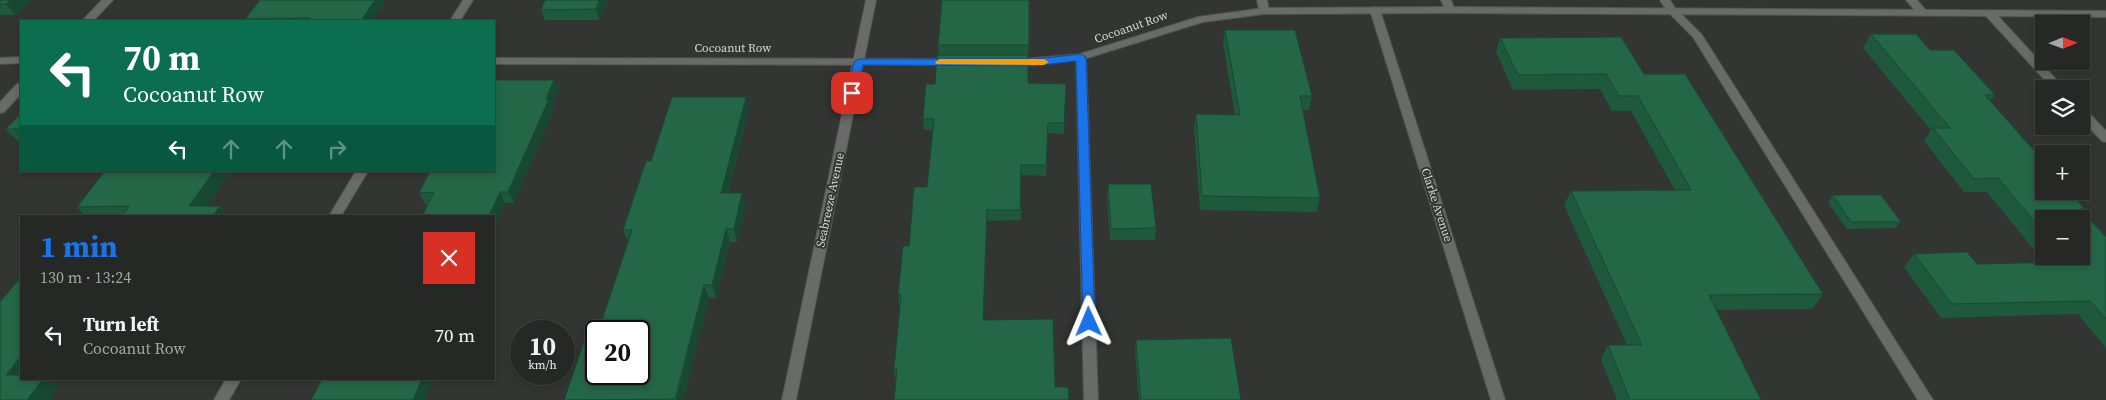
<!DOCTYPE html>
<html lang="en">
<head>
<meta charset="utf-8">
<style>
	:root { --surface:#262826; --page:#323432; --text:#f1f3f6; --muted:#a4a6a7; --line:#424443; --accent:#1a73e8 }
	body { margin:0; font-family:"Source Serif 4",serif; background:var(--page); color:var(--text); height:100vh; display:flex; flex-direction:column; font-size:19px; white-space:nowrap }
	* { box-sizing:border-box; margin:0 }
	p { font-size:16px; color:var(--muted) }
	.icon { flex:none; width:28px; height:28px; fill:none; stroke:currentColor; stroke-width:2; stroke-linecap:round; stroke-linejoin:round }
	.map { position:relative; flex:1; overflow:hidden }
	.details { position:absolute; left:20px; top:215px; width:475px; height:165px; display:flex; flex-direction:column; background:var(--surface); border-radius:0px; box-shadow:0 2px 8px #0003,0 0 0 1px var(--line) }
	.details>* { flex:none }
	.top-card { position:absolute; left:20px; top:20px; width:475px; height:152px; border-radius:0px; box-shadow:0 2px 8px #0003,0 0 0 1px var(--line); background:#0b6e4f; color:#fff; overflow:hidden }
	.needle { width:32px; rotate:89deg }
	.tools { position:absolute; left:2035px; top:15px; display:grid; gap:10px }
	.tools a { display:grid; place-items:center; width:55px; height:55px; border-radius:0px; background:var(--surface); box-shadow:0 2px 8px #0003,0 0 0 1px var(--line); font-size:25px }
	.speed { position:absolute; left:510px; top:320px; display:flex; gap:10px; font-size:25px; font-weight:700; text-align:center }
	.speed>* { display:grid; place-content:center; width:65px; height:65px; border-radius:50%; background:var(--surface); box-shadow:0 2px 8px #0003,0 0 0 1px var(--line); line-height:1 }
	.speed small { font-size:12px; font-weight:400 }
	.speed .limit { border:2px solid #111; border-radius:8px; background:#fff; color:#111 }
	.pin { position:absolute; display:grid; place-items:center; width:42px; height:42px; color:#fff; margin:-21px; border-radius:10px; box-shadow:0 2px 8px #0006 }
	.me { position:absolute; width:55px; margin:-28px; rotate:359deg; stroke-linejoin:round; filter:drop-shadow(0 0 4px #0008) }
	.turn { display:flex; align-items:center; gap:18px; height:105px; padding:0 20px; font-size:22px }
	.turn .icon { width:65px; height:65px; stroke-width:2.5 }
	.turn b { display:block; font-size:35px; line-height:42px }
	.lanes { display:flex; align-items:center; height:48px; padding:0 20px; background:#0003; justify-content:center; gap:25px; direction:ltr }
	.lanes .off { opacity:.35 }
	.round { display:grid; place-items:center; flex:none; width:52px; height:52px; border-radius:0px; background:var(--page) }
	.head { display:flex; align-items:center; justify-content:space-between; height:85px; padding:0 20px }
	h1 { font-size:30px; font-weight:700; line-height:38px; color:var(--accent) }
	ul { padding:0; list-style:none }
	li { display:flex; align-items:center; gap:15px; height:70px; padding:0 20px }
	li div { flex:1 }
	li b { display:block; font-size:19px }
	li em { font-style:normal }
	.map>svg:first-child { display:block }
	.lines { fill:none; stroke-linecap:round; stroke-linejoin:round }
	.service-casing { stroke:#535452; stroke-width:2 }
	.minor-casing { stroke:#535452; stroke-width:2 }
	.tertiary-casing { stroke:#535452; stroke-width:2 }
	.service { fill:#696b69; fill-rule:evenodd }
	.minor { fill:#696b69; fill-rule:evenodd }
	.tertiary { fill:#696b69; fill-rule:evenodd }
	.wall { fill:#1e593c; fill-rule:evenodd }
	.shaded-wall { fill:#184831 }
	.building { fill:#236746; stroke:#184831; fill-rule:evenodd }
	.route { fill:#1a73e8; stroke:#114b97 }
	.slow { fill:#f59e0b }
	.labels { text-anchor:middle; stroke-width:4; stroke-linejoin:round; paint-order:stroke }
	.street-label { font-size:12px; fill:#d5d6d5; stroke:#333533 }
</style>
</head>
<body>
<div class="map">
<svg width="2106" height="400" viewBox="0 0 2106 400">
	<rect width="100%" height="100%" fill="#333533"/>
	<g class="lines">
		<defs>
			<g id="service">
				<polygon points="1441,0 1451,0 1455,10 1454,12 1446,12"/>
				<polygon points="1672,8 1676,9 1702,35 1933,400 1918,400 1693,37 1667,11"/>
				<polygon points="1081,54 1086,57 1098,400 1084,400 1076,57"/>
			</g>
			<g id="minor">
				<polygon points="102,0 113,0 93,21 82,21"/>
				<polygon points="463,0 473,0 460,21 450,21"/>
				<polygon points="866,0 876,0 796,400 782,400"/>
				<polygon points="1257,0 1267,0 1269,11 1268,13 1260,13"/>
				<polygon points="1660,0 1670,0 1677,11 1676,13 1668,13"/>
				<polygon points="1906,0 1917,0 1928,13 1927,15 1919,15"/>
				<polygon points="1375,7 1380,10 1505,400 1491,400 1370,10"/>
				<polygon points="21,83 21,94 4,112 0,113 0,102 17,84"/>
				<polygon points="356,171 368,171 341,216 329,216"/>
				<polygon points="226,379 241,379 229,400 214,400"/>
			</g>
			<g id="tertiary">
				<polygon points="1450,7 2106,11 2106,17 1998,16 2065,89 2053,89 1986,16 1450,13 1264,14 1203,22 1081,60 1013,66 1007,63 1013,60 1080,54 1198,17 1264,8"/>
				<polygon points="21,57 21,63 0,64 0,58"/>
				<polygon points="494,58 953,59 959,62 953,65 494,64"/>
				<polygon points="2081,108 2085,109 2106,131 2106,142 2102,141 2081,119"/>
			</g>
		</defs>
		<use href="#service" class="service-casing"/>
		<use href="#minor" class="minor-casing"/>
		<use href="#tertiary" class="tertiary-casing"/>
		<use href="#service" class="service"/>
		<use href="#minor" class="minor"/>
		<use href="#tertiary" class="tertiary"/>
	</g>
	<g class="wall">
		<polygon points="0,0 31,0 15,15 0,15"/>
		<polygon points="260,0 372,21 246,21 245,19"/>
		<polygon points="545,0 608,0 599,20 545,20 541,10"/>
		<polygon points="1029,0 1028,83 1066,84 1064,134 1048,133 1046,176 1021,175 1021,220 987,221 984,320 1069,400 895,379 894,369 900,306 899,306 898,295 909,246 927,187 933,130 924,130 923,119 935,84 939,55 938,45"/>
		<polygon points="1225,30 1312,96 1309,110 1303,110 1320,198 1317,212 1200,210 1194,128 1196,114 1235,115 1223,43"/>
		<path d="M1871,34l59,16 65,45 -5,6 95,108 -3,2 24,26v111l-28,-34 -137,4 -37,-51 10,-13 63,10 67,-2 -57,-70h-23l-40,-51 7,-11 -68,-82zM2044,219l37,37h-37z"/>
		<polygon points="1500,38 1644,74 1823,294 1812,309 1716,310 1761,400 1617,400 1601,359 1608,345 1627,345 1564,205 1571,191 1675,190 1631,111 1612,111 1600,89 1513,90 1496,52"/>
		<polygon points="554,80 559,91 552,106 554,110 514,203 505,203 494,228 494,216 429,204 425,204 419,193"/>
		<polygon points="746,97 749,110 728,193 746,206 737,242 730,242 716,298 709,298 683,400 564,400 602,320 628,242 623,230"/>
		<polygon points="21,113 21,141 17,141 6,129"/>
		<polygon points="105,171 231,171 207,206 220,206 227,216 85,216 77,207"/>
		<polygon points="1108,184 1156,228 1155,240 1110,240 1107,195"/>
		<polygon points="1833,195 1901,222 1896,228 1847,229 1828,202"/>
		<polygon points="1136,340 1241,400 1139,400 1135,352"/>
	</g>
	<g class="shaded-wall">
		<polygon points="11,0 31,0 15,15 6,4"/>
		<polygon points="375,0 386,0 372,21 361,21"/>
		<polygon points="599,0 608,0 599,20 596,9"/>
		<polygon points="554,80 559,91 552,106 554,110 514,203 508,192 546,99"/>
		<polygon points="746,97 749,110 724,206 721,193"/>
		<polygon points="214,171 231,171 200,216 189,206"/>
		<polygon points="500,192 505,203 494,228 494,216 489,216"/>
		<polygon points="742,193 746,206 737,242 734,229"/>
		<polygon points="220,206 227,216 213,216"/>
		<polygon points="987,210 987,221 984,330 983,320"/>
		<polygon points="726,229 730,242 716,298 712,285"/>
		<polygon points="704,285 709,298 683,400 676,400"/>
		<polygon points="21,356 21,379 6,375"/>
		<polygon points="43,379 49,379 58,388 49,400 27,400"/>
		<polygon points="422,379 434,379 425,400 413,400"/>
	</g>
	<g class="building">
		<polygon points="0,0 11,0 6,4 0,4"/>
		<polygon points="260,0 375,0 361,21 308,21 310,18 245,19"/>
		<polygon points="545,0 599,0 596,9 541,10"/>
		<polygon points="942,0 1029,0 1029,45 938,45"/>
		<polygon points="1225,30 1295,30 1312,96 1300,96 1320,198 1202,196 1196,114 1240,115"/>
		<polygon points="1871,34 1916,34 1930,50 1954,50 1995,95 1985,95 2044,162 2044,191 2069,191 2085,209 2080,209 2106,237 2106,319 2090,301 1952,304 1914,254 1967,252 1977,264 2067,262 2063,256 2081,256 2081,219 2044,219 2044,233 1998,178 1974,179 1933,128 1950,128"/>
		<polygon points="1621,37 1644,74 1685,74 1823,294 1709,295 1761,400 1630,400 1608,345 1642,345 1571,191 1691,190 1638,96 1619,96 1606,74 1518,75 1500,38"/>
		<polygon points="937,55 1028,55 1028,83 1066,84 1064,123 1048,123 1046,165 1021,165 1020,210 987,210 983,320 1053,319 1055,387 1068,387 1069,400 894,400 897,369 894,369 901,295 898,295 903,246 909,246 914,187 927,187 934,119 923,119 926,84 935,84"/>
		<polygon points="494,80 554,80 546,99 549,99 508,192 500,192 489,216 422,216 434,192 419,193 430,171 494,171"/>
		<path d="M672,97h74l-25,96h21l-8,36h-8l-14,56h-8l-29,114 -111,1 27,-79 11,-1 30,-90h-9l23,-69h5zM596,331h43v43h-43z"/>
		<polygon points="21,113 21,129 6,129"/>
		<polygon points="105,171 214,171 189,206 220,206 213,216 122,216 129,206 77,207"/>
		<polygon points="1108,184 1151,184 1156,228 1111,229"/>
		<polygon points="1833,195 1881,195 1901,222 1851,222"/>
		<polygon points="21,277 21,356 6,375 21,375 21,379 43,379 27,400 0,400 0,302"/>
		<polygon points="1231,338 1241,400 1141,400 1136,340"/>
		<polygon points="322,379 422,379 413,400 311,400"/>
	</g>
	<polygon class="route" points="1081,54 1086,57 1095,322 1089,327 1083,322 1076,61 1035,66 863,65 857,93 852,96 847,93 854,62 859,59 1035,59"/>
	<polygon class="slow" points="940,59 1044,59 1049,62 1044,65 936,64 935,62"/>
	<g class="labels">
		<g class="street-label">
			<text transform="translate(1131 27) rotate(-19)" y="4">Cocoanut Row</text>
			<text x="733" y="52">Cocoanut Row</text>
			<text transform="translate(830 200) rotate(-78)" y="4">Seabreeze Avenue</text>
			<text transform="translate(1437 205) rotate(72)" y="4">Clarke Avenue</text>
		</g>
	</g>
</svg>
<div class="tools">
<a><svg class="needle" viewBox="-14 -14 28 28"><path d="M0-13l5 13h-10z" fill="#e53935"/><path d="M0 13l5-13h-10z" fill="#a4a6a7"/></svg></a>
<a><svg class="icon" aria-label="layers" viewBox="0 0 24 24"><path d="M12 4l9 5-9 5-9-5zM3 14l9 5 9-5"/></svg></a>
<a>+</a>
<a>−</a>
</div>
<div class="speed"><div>10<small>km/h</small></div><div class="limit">20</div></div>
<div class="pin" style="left:852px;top:93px;background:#d93025"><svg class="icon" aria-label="arrive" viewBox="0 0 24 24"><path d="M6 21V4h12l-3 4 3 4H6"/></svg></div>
<svg class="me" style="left:1089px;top:322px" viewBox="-20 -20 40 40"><path d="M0-17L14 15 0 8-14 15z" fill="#1a73e8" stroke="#fff" stroke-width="4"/></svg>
<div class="top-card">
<div class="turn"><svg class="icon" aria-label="left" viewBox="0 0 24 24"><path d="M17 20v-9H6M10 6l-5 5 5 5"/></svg><div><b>70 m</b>Cocoanut Row</div></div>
<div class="lanes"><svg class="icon" aria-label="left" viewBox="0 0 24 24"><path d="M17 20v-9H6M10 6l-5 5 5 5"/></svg><svg class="icon off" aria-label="ahead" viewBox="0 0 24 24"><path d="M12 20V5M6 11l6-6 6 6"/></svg><svg class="icon off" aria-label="ahead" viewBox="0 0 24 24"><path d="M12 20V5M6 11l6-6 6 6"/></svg><svg class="icon off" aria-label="right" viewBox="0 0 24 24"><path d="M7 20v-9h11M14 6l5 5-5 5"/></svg></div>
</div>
<section class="details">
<div class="head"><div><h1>1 min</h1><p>130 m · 13:24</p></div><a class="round" style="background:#d93025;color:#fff"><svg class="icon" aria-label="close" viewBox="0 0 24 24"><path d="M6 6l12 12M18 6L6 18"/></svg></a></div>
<ul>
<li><svg class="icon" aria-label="left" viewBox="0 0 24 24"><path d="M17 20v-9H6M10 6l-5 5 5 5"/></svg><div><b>Turn left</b><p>Cocoanut Row</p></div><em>70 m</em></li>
</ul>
</section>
</div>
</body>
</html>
